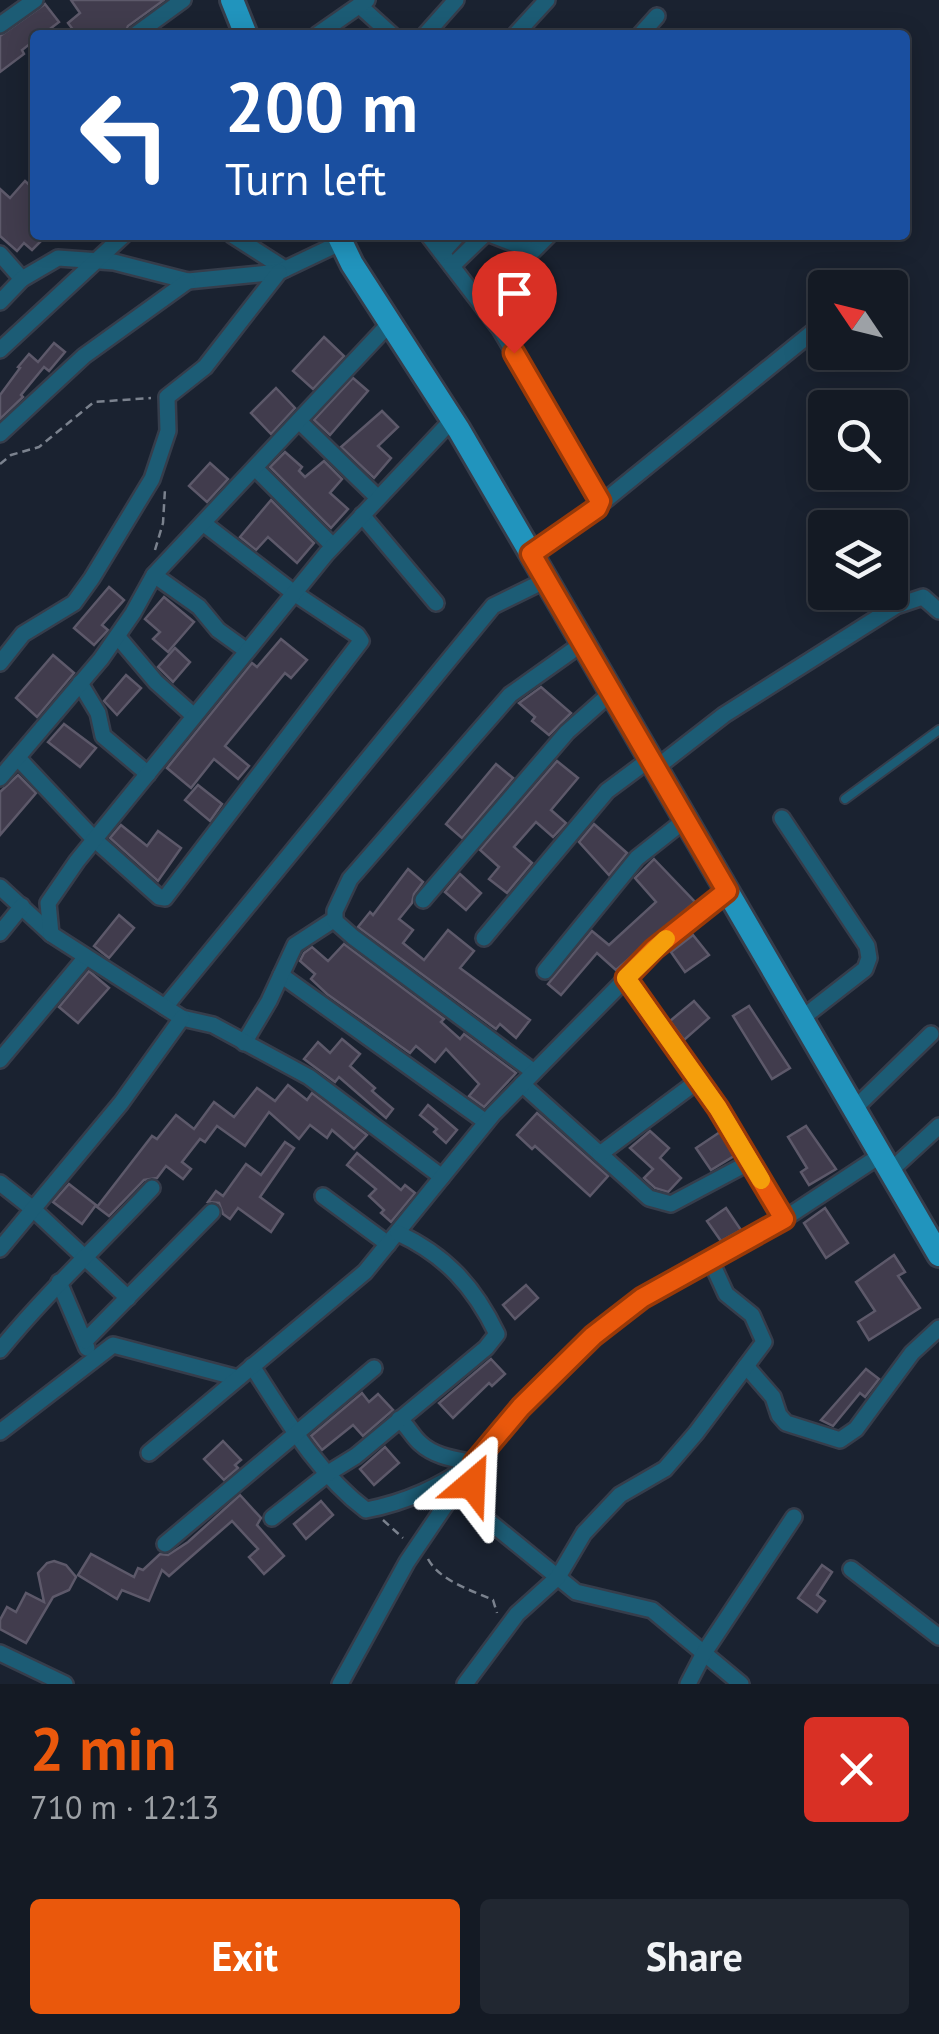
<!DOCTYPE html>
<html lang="en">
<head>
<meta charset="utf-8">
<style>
	:root { --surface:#141a24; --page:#212731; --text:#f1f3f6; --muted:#9da1a6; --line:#333841; --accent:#ea580c }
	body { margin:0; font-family:"PT Sans",sans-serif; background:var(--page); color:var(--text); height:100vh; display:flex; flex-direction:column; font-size:38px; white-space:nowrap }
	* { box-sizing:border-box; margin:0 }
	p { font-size:32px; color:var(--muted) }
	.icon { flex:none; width:55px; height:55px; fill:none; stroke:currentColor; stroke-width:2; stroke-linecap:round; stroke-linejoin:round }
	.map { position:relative; height:1684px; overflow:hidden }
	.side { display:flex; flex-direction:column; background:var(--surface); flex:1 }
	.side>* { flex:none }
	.banner { position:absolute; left:30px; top:30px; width:880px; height:210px; border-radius:10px; box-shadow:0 5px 25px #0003,0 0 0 2px var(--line); background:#1a4fa0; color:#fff; overflow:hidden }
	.needle { width:65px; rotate:305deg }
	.tools { position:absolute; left:808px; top:270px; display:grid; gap:20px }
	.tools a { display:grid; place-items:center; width:100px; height:100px; border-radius:10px; background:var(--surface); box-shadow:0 5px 25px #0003,0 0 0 2px var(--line); font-size:50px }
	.pin { position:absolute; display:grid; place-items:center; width:85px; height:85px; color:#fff; margin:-102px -42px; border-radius:50% 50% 50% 0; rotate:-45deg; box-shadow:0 0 10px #0007 }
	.pin .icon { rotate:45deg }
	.me { position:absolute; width:110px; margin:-55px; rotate:26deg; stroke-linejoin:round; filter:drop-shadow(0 0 8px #0008) }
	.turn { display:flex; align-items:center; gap:35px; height:210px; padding:0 30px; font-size:45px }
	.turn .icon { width:130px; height:130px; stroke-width:2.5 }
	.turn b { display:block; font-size:70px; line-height:85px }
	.round { display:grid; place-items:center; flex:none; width:105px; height:105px; border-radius:10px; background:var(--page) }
	.summary { display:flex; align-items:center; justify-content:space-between; height:170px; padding:0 30px }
	h1 { font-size:60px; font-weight:700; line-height:75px; color:var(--accent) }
	.cta { display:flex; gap:20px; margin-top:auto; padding:20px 30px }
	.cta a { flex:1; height:115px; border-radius:10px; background:var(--accent); color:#fff; font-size:40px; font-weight:700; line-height:115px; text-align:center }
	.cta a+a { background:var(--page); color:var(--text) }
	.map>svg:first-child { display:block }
	.building { fill:#413c4d; stroke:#5d596a; stroke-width:2.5 }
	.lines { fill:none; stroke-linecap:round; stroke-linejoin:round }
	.lane-casing { stroke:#363d4b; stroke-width:12 }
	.street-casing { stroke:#363d4b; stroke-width:20 }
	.primary-casing { stroke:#363d4b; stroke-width:28 }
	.path { stroke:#7b828e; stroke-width:2.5; stroke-dasharray:8 5; stroke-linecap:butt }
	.lane { stroke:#1c5c75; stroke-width:8 }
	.street { stroke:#1c5c75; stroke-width:15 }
	.primary { stroke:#2194bd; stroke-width:22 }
	.route-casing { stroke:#983908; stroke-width:25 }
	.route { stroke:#ea580c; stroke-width:18 }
	.slow { stroke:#f59e0b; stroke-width:18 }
</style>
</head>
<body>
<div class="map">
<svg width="939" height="1684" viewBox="0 0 939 1684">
	<rect width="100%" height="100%" fill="#1a2230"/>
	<g class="building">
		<polygon points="71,0 164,0 128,26 124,35 77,35 68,23 80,13"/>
		<polygon points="45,4 59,22 42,35 35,35 35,40 22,50 24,54 0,72 0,36"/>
		<polygon points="25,181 35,190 35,235 47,235 32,250 24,243 17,251 0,236 0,189 10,198"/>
		<polygon points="324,337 344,356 313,389 293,371"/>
		<polygon points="54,343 65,352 49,371 44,367 21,395 23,397 0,419 0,395 20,368 18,367 29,354 38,362"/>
		<polygon points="353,378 368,391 330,435 314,420"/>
		<polygon points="276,388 295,408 271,434 251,413"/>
		<polygon points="382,411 398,427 378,446 391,458 374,478 341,447"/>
		<polygon points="285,452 302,467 299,471 305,477 324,461 342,479 330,493 348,509 331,528 270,467"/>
		<polygon points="210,463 228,479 207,502 189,486"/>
		<polygon points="271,500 314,543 297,563 268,537 256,550 240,537"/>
		<polygon points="109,587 124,600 102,625 108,630 94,645 74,628"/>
		<polygon points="164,597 194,622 168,652 153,639 160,632 145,619"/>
		<polygon points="281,639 307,660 291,678 285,673 225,746 249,766 238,779 214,759 191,788 167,768 252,663 257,667"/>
		<polygon points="175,648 190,662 173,682 158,667"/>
		<polygon points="53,655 74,673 37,717 16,698"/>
		<polygon points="126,675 141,688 117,715 104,701"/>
		<polygon points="541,687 571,713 549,735 532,721 535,717 519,703"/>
		<polygon points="64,724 96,748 80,767 48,742"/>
		<polygon points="557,761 578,778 551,810 566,823 553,837 536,822 514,847 532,863 507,893 489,879 499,867 480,850"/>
		<polygon points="496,764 513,778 462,838 446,824"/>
		<polygon points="18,775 36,793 0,835 0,792"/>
		<polygon points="198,785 222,804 210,821 185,800"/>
		<polygon points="594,824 627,853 609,875 579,842"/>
		<polygon points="121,825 147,846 158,831 181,848 158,881 110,838"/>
		<polygon points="654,859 695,902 616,970 597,953 561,995 548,984 592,931 609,945 656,902 635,878"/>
		<polygon points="408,869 423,882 414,894 412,903 399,919 413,930 403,943 424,960 448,930 474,951 460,968 530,1020 516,1038 500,1024 496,1029 358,927 370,912 373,915"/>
		<polygon points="460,874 481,893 466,910 445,892"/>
		<polygon points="119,915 134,928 109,958 94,946"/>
		<polygon points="693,935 709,955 685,972 671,952"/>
		<polygon points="344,944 444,1019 441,1022 460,1039 464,1034 516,1073 484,1107 469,1096 479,1084 446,1049 435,1062 416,1046 410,1053 327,994 311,979 315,974 300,961 304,953 312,947 328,961"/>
		<polygon points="89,971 109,988 78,1023 59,1007"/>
		<polygon points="694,1001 709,1018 684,1040 670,1021"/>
		<polygon points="749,1006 790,1068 772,1079 733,1016"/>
		<polygon points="342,1039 360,1054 350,1066 375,1088 372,1091 393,1109 386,1118 339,1077 335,1082 304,1059 318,1042 330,1053"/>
		<polygon points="288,1085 307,1100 312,1093 367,1135 354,1149 332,1130 327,1138 310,1125 299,1139 269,1112 245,1146 217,1126 205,1142 200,1139 182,1162 191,1169 183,1179 166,1166 157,1178 144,1180 109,1216 97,1207 152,1136 157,1139 176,1115 194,1129 214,1102 234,1117 257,1088 275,1101"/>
		<polygon points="428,1105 457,1130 446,1143 434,1132 437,1129 420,1115"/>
		<polygon points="537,1113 608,1176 590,1196 535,1146 532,1149 517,1135"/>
		<polygon points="806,1126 836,1169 809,1185 801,1172 807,1168 788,1137"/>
		<polygon points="650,1131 669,1148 660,1158 681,1178 668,1192 655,1188 644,1178 653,1169 630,1148"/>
		<polygon points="720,1132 734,1156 711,1170 696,1148"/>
		<polygon points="285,1142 294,1148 260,1197 283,1214 271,1232 238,1208 230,1219 223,1214 219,1203 208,1202 216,1191 223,1196 246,1164 261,1175"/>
		<polygon points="357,1153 401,1190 405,1185 415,1193 391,1222 381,1213 384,1210 369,1196 376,1189 347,1165"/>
		<polygon points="69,1184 96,1205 82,1224 53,1202"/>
		<polygon points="726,1208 741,1230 721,1241 707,1221"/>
		<polygon points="825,1208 848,1243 826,1258 804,1223"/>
		<polygon points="894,1255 905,1272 898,1276 920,1308 869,1340 858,1322 875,1311 856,1282"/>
		<polygon points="526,1285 538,1298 515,1319 503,1305"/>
		<polygon points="491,1359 505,1374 492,1386 489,1383 453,1418 439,1403"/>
		<polygon points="866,1369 879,1379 865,1397 860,1393 833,1426 821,1420"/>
		<polygon points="362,1393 369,1402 378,1394 393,1410 363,1436 353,1425 322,1450 311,1436"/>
		<polygon points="223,1441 241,1460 235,1465 238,1468 224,1480 204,1459"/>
		<polygon points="385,1447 399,1463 374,1485 360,1469"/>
		<polygon points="240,1495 261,1518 257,1525 284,1556 264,1574 249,1557 258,1549 232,1521 169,1576 162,1570 149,1601 122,1590 117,1599 78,1575 91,1554 134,1577 138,1568 143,1570 160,1554 168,1555 188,1542"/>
		<polygon points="321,1501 333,1515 306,1539 294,1524"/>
		<polygon points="54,1561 66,1565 76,1577 69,1590 53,1597 26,1643 0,1629 0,1620 7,1607 16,1612 26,1593 44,1602 38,1573 47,1563"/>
		<polygon points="822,1565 832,1572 817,1595 825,1601 817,1612 798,1598"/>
	</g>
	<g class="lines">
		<defs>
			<polyline id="lane" points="845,799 939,730"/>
			<g id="street">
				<polyline points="361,7 392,35"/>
				<polyline points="0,25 35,0"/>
				<polyline points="135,35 183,0"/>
				<polyline points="317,35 367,0"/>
				<polyline points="425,35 456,0"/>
				<polyline points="515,35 547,0"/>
				<polyline points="640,35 657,16"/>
				<polyline points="232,235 285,269"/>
				<polyline points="428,235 500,329 598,494 597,507 531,554"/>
				<polyline points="492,235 533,251 549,235"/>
				<polyline points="442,253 458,235"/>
				<polyline points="0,254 22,279"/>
				<polyline points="452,266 484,235"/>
				<polyline points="867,288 871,284"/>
				<polyline points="0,302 22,279 58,258 114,262 188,281 279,272 342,242"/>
				<polyline points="0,350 124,235"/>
				<polyline points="299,421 378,498"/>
				<polyline points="0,434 84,356 188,281"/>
				<polyline points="255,468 333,546"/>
				<polyline points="597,507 825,322"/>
				<polyline points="362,515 436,603"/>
				<polyline points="154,575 199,607 218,630 247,651"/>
				<polyline points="118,637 156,682 194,716"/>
				<polyline points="0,663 23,634 74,603 92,578 152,479 168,431 167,397 205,367 279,272"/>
				<polyline points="80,683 98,713 103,736 148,774"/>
				<polyline points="18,758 94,839 159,897 165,898 361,641 357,635 294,593 203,523"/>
				<polyline points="656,768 724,715 896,606 923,597 939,611"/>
				<polyline points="0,778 101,659 133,613 154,575 390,323"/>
				<polyline points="782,818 867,946 869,958 865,969 801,1019"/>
				<polyline points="0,887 51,934"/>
				<polyline points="423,900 567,732 612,692"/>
				<polyline points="0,933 22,906"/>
				<polyline points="484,938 607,791 650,759"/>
				<polyline points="545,971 637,858 685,820"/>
				<polyline points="281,975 486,1122"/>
				<polyline points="626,978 719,1108 784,1219"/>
				<polyline points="165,1007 493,606 546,580"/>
				<polyline points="244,1043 269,1001 295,945 335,919"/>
				<polyline points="0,1060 86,957"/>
				<polyline points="534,1072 353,937 335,921 335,911 350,879 510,695 583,643"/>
				<polyline points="522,1084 649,1198 671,1204 750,1162"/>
				<polyline points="854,1109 931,1034"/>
				<polyline points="600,1154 699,1080"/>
				<polyline points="890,1171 939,1126"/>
				<polyline points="442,1177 309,1077 213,1025 182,1018 51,934 48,903 77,861 326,554 452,420"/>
				<polyline points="0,1183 33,1209 128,1298"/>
				<polyline points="323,1196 388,1244"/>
				<polyline points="0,1249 121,1103 182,1018"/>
				<polyline points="59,1282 87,1348"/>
				<polyline points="85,1341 212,1212"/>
				<path d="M0,1350c47,-58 101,-107 152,-162"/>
				<path d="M252,1366c33,51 65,107 114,144 41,-8 73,-23 108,-47l-5,42 107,87 76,18 89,74"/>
				<polyline points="746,1366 773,1397 779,1415 786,1423 840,1440 856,1429 912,1353 939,1328"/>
				<path d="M399,1419c9,7 13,17 21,24 15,14 35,16 54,20"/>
				<polyline points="0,1432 113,1345 238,1378"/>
				<polyline points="149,1453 365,1272 493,1114 655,949 727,891"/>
				<path d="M272,1518l58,-46 26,-16 130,-108 11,-14c-23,-48 -52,-79 -99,-101"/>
				<polyline points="165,1544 374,1368"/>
				<polyline points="851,1569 939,1637"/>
				<polyline points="0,1653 65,1684"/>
				<polyline points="340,1684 407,1562 474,1463 521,1407 593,1336 642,1298 784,1219 881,1155"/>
				<polyline points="465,1684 517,1614 558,1577 584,1533 620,1495 665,1469 696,1433 764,1342 752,1315 726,1294 710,1259"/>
				<polyline points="688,1684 704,1653 794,1517"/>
			</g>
			<g id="primary">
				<polyline points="232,0 246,35"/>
				<polyline points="338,235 352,264 459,430 939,1255"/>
			</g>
		</defs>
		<use href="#lane" class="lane-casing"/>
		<use href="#street" class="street-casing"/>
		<use href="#primary" class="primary-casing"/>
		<g class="path">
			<polyline points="0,464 11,455 39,447 94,402 151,398"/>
			<polyline points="155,550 163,523 165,489"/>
			<polyline points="383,1520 403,1538"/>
			<path d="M428,1559c12,22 43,31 65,41l4,13"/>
		</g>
		<use href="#lane" class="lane"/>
		<use href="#street" class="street"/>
		<use href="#primary" class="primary"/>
	</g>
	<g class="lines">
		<defs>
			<polyline id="route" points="472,1484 474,1463 521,1407 593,1336 642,1298 784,1219 718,1108 626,978 654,949 727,891 531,554 597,508 600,501 514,353"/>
		</defs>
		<use href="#route" class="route-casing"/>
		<use href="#route" class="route"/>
		<polyline class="slow" points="666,939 626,978 718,1108 761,1180"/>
	</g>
</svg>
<div class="tools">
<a><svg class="needle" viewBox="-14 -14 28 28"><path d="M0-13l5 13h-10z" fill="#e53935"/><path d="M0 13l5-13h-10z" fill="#9da1a6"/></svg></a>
<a><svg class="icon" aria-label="search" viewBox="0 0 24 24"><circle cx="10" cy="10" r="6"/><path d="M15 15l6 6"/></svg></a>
<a><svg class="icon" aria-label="layers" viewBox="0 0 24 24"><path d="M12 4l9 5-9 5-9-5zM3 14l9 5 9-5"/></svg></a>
</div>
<div class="pin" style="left:514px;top:353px;background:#d93025"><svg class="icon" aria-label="arrive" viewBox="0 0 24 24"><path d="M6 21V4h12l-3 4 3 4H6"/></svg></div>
<svg class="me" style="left:472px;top:1484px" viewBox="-20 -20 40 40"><path d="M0-17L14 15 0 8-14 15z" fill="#ea580c" stroke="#fff" stroke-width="4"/></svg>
<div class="banner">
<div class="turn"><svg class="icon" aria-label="left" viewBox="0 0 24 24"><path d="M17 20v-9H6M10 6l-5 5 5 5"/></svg><div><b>200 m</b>Turn left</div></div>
</div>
</div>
<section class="side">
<div class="summary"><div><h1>2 min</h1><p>710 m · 12:13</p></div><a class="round" style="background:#d93025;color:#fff"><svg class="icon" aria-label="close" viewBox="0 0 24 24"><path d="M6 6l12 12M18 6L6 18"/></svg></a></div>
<div class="cta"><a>Exit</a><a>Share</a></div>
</section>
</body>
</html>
